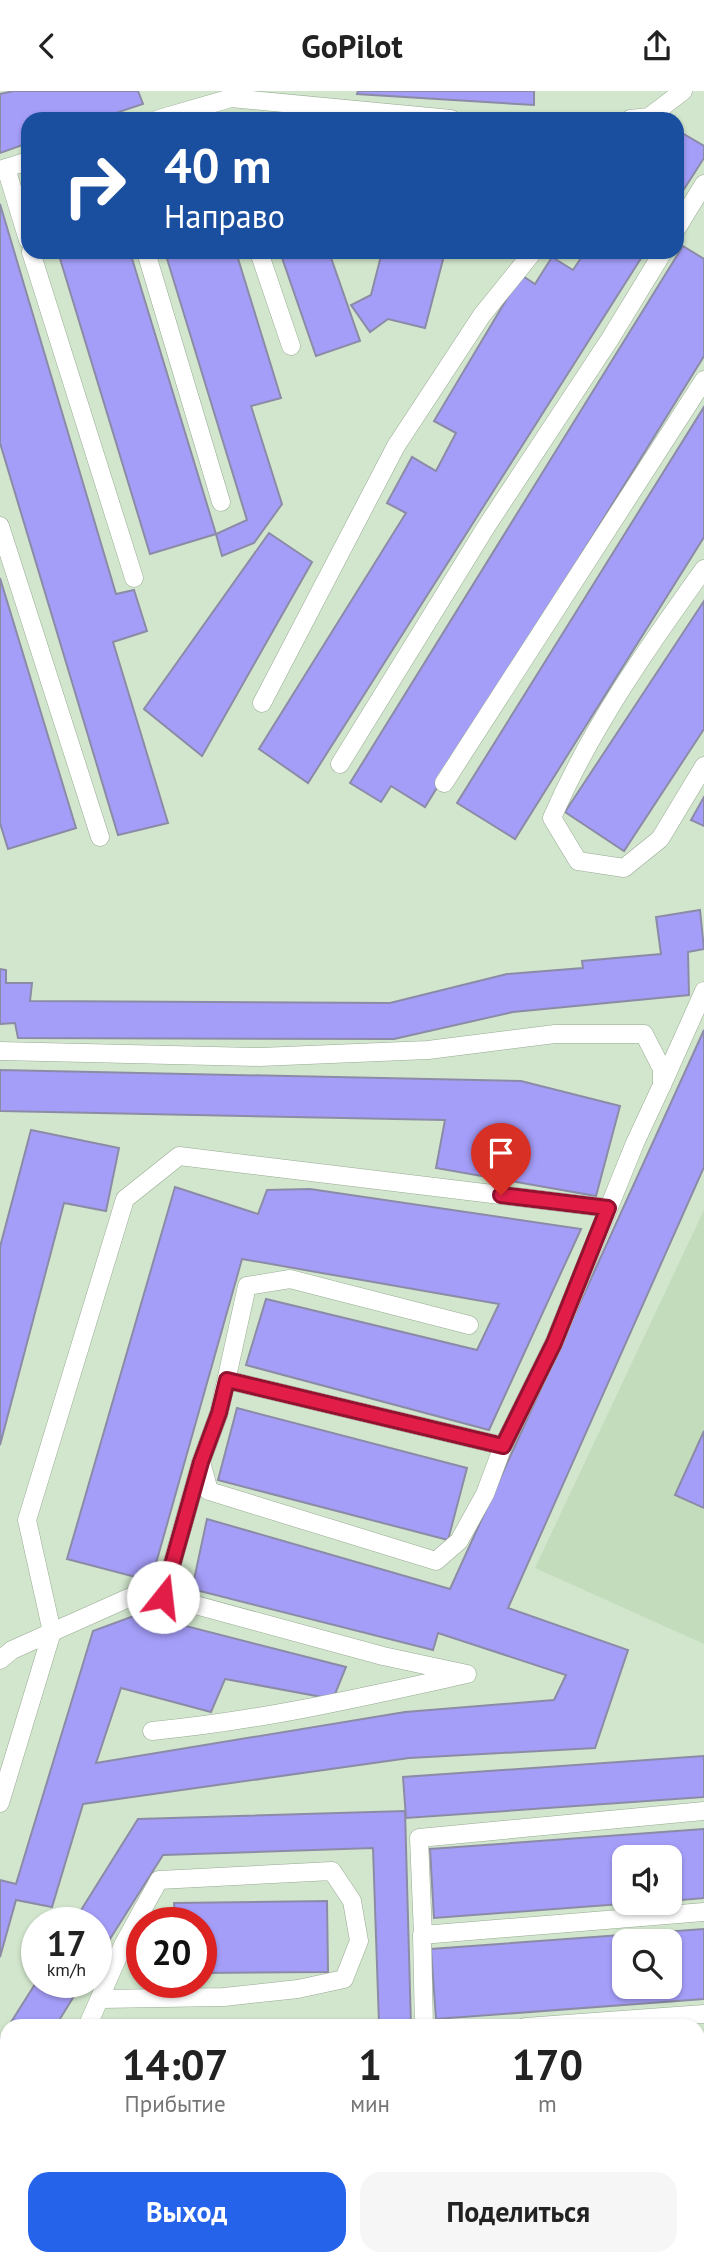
<!DOCTYPE html>
<html lang="ru">
<head>
<meta charset="utf-8">
<style>
	:root { --surface:#fff; --page:#f6f6f6; --text:#222; --muted:#767676; --accent:#2563eb }
	body { margin:0; font-family:"PT Sans",sans-serif; background:var(--page); color:var(--text); height:100vh; display:flex; flex-direction:column; font-size:26px; white-space:nowrap }
	* { box-sizing:border-box; margin:0 }
	p { font-size:23px; color:var(--muted) }
	.icon { flex:none; width:38px; height:38px; fill:none; stroke:currentColor; stroke-width:2; stroke-linecap:round; stroke-linejoin:round }
	.map { position:relative; flex:1; overflow:hidden }
	.sheet { position:absolute; left:0px; top:1928px; width:705px; height:247px; display:flex; flex-direction:column; background:var(--surface); border-radius:21px 21px 0 0; box-shadow:0 2px 5px #0004 }
	.sheet>* { flex:none }
	.top-card { position:absolute; left:21px; top:21px; width:663px; height:147px; border-radius:21px; box-shadow:0 2px 5px #0004; background:#1a4fa0; color:#fff; overflow:hidden }
	.fabs { position:absolute; left:612px; top:1754px; display:grid; gap:14px }
	.fabs a { display:grid; place-items:center; width:70px; height:70px; border-radius:14px; background:var(--surface); box-shadow:0 2px 5px #0004; font-size:35px }
	.speed { position:absolute; left:21px; top:1816px; display:flex; gap:14px; font-size:35px; font-weight:700; text-align:center }
	.speed>* { display:grid; place-content:center; width:91px; height:91px; border-radius:50%; background:var(--surface); box-shadow:0 2px 5px #0004; line-height:1 }
	.speed small { font-size:18px; font-weight:400 }
	.speed .limit { border:10px solid #d22; background:#fff; color:#111 }
	.pin { position:absolute; display:grid; place-items:center; width:60px; height:60px; color:#fff; margin:-72px -30px; border-radius:50% 50% 50% 0; rotate:-45deg; box-shadow:0 0 7px #0007 }
	.pin .icon { rotate:45deg }
	.me { position:absolute; width:77px; margin:-38px; rotate:16deg; stroke-linejoin:round; filter:drop-shadow(0 0 5px #0008) }
	.turn { display:flex; align-items:center; gap:24px; height:147px; padding:0 28px; font-size:32px }
	.turn .icon { width:91px; height:91px; stroke-width:2.5 }
	.turn b { display:block; font-size:49px; line-height:60px }
	.eta { display:flex; justify-content:space-evenly; align-items:center; height:119px; text-align:center }
	.eta b { font-size:42px; font-weight:700; line-height:49px }
	.button { display:flex; gap:14px; margin-top:auto; padding:14px 28px }
	.button a { flex:1; height:80px; border-radius:21px; background:var(--accent); color:#fff; font-size:28px; font-weight:700; line-height:80px; text-align:center }
	.button a+a { background:var(--page); color:var(--text) }
	header { display:flex; justify-content:space-between; align-items:center; height:91px; padding:0 28px; background:var(--surface); font-size:32px; font-weight:700 }
	.map>svg:first-child { display:block }
	.built { fill:#c3dcbc }
	.building { fill:#a59ef9; stroke:#8c8ba7; stroke-width:2; fill-rule:evenodd }
	.lines { fill:none; stroke-linecap:round; stroke-linejoin:round }
	.lane-casing { stroke:#96aa92; stroke-width:19 }
	.lane { stroke:#fff; stroke-width:18 }
	.route-casing { stroke:#92132f; stroke-width:18 }
	.route { stroke:#e11d48; stroke-width:12 }
</style>
</head>
<body>
<header><svg class="icon" aria-label="back" viewBox="0 0 24 24"><path d="M15 5l-7 7 7 7"/></svg>GoPilot<svg class="icon" aria-label="share" viewBox="0 0 24 24"><path d="M12 15V3M7 8l5-5 5 5M5 13v7h14v-7"/></svg></header>
<div class="map">
<svg width="704" height="2174" viewBox="0 0 704 2174">
	<rect width="100%" height="100%" fill="#d2e6cd"/>
	<polygon class="built" points="704,1119 704,1553 535,1477"/>
	<g class="building">
		<polygon points="14,0 138,0 143,13 98,28 28,28 28,52 0,62 0,3"/>
		<polygon points="358,0 534,0 534,14 357,3"/>
		<polygon points="677,39 704,55 704,67 677,109"/>
		<polygon points="0,113 116,503 134,499 147,540 113,551 168,732 118,744 0,352"/>
		<polygon points="683,155 704,168 704,265 425,716 391,695 381,711 350,692"/>
		<polygon points="58,161 130,161 216,443 150,463"/>
		<polygon points="165,161 236,161 281,307 251,315 282,413 254,452 222,465 216,443 247,429"/>
		<polygon points="280,161 329,161 360,250 316,265"/>
		<polygon points="382,161 445,161 425,237 388,228 370,241 351,214 371,204"/>
		<polygon points="585,161 645,161 308,692 259,658 406,422 387,412 412,366 436,380 456,342 434,330 521,184 535,193 552,166 573,179"/>
		<polygon points="704,316 704,446 515,748 457,712"/>
		<polygon points="269,442 312,471 202,665 144,618"/>
		<polygon points="0,487 76,737 8,758 0,732"/>
		<polygon points="704,510 704,638 624,760 565,721"/>
		<polygon points="704,706 704,735 691,729"/>
		<polygon points="700,819 704,858 688,861 689,904 513,921 394,948 18,947 15,932 0,933 0,878 6,879 6,892 32,892 30,910 390,912 507,883 583,877 582,870 661,863 656,826"/>
		<polygon points="704,939 704,1076 508,1517 628,1559 595,1657 409,1667 83,1713 52,1816 16,1809 0,1866 0,1789 16,1793 93,1540 139,1523 346,1576 333,1608 225,1588 211,1621 121,1597 96,1672 405,1621 554,1609 566,1584 438,1542 433,1559 192,1498 207,1428 450,1498"/>
		<polygon points="0,979 521,990 620,1015 596,1105 436,1077 445,1029 0,1020"/>
		<polygon points="31,1039 119,1057 106,1120 64,1112 0,1354 0,1156"/>
		<polygon points="175,1096 258,1123 267,1099 310,1098 581,1138 489,1339 246,1274 266,1208 477,1259 499,1213 242,1168 151,1490 67,1468"/>
		<polygon points="237,1317 467,1377 448,1449 218,1389"/>
		<polygon points="704,1340 704,1417 675,1404"/>
		<polygon points="704,1665 704,1706 406,1727 403,1686"/>
		<polygon points="405,1720 411,1936 292,1936 379,1933 373,1757 163,1764 96,1870 96,1832 73,1832 138,1728"/>
		<polygon points="704,1738 704,1807 670,1810 670,1766 625,1766 625,1811 648,1811 434,1827 430,1758"/>
		<polygon points="327,1810 328,1881 201,1882 201,1832 155,1832 155,1828 175,1827 174,1812"/>
		<path d="M704,1838v70l-268,20 -5,-70zM625,1850h45v45h-45z"/>
		<polygon points="37,1890 37,1892 82,1892 55,1936 8,1936"/>
		<polygon points="7,1937 7,2012 2,2020 0,2019 0,1948"/>
		<polygon points="704,1944 704,2013 698,2014 698,1945"/>
		<polygon points="698,2056 704,2056 704,2127 698,2128"/>
		<polygon points="0,2134 7,2141 7,2168 11,2168 4,2174 0,2174"/>
		<polygon points="76,2168 400,2168 400,2169 328,2174 77,2174"/>
	</g>
	<g class="lines">
		<defs>
			<g id="lane">
				<polyline points="159,28 231,7 451,28"/>
				<polyline points="630,28 649,26 683,0"/>
				<polyline points="6,77 28,149"/>
				<polyline points="0,79 28,70"/>
				<polyline points="677,137 704,93"/>
				<polyline points="31,161 134,487"/>
				<polyline points="146,161 221,411"/>
				<polyline points="259,161 291,255"/>
				<polyline points="0,435 100,746"/>
				<path d="M704,478c-57,79 -113,159 -152,249l26,43 46,7 36,-29 44,-73"/>
				<polyline points="262,612 396,355 482,224 533,161"/>
				<polyline points="340,673 486,436 610,248 663,161"/>
				<polyline points="444,692 704,289"/>
				<polyline points="0,960 260,966 428,959 555,943 644,943 662,978 662,994 635,1052 554,1252 503,1355 485,1403 459,1450 436,1470 209,1400 201,1371 219,1322 247,1195 290,1188 469,1234"/>
				<polyline points="662,994 704,900"/>
				<polyline points="227,1289 503,1355"/>
				<polyline points="163,1505 201,1371"/>
				<path d="M0,1569l12,-10 132,-59 239,65 84,18c-104,23 -208,47 -315,57"/>
				<polyline points="0,1712 52,1541 27,1429 125,1108 179,1065 608,1117"/>
				<polyline points="423,1844 419,1747 704,1720"/>
				<polyline points="87,1936 124,1852 159,1789 332,1780 352,1810 359,1850 344,1888 298,1898 224,1906 101,1908"/>
				<polyline points="424,1936 422,1844 704,1821"/>
				<polyline points="525,1936 704,1923"/>
				<polyline points="0,2083 7,2093"/>
				<polyline points="49,2168 51,2174"/>
				<polyline points="445,2168 447,2174"/>
				<polyline points="466,2174 514,2168"/>
			</g>
		</defs>
		<use href="#lane" class="lane-casing"/>
		<use href="#lane" class="lane"/>
	</g>
	<g class="lines">
		<defs>
			<polyline id="route" points="163,1506 201,1371 219,1322 227,1289 503,1355 554,1252 608,1117 501,1104"/>
		</defs>
		<use href="#route" class="route-casing"/>
		<use href="#route" class="route"/>
	</g>
</svg>
<div class="fabs">
<a><svg class="icon" aria-label="sound" viewBox="0 0 24 24"><path d="M4 9h4l5-4v14l-5-4H4zM17 9q2 3 0 6"/></svg></a>
<a><svg class="icon" aria-label="search" viewBox="0 0 24 24"><circle cx="10" cy="10" r="6"/><path d="M15 15l6 6"/></svg></a>
</div>
<div class="speed"><div>17<small>km/h</small></div><div class="limit">20</div></div>
<div class="pin" style="left:501px;top:1104px;background:#d93025"><svg class="icon" aria-label="arrive" viewBox="0 0 24 24"><path d="M6 21V4h12l-3 4 3 4H6"/></svg></div>
<svg class="me" style="left:163px;top:1506px" viewBox="-20 -20 40 40"><circle r="19" fill="#fff"/><path d="M0-13L10 11 0 6-10 11z" fill="#e11d48"/></svg>
<div class="top-card">
<div class="turn"><svg class="icon" aria-label="right" viewBox="0 0 24 24"><path d="M7 20v-9h11M14 6l5 5-5 5"/></svg><div><b>40 m</b>Направо</div></div>
</div>
<section class="sheet">
<div class="eta">
<div><b>14:07</b><p>Прибытие</p></div>
<div><b>1</b><p>мин</p></div>
<div><b>170</b><p>m</p></div>
</div>
<div class="button"><a>Выход</a><a>Поделиться</a></div>
</section>
</div>
</body>
</html>
